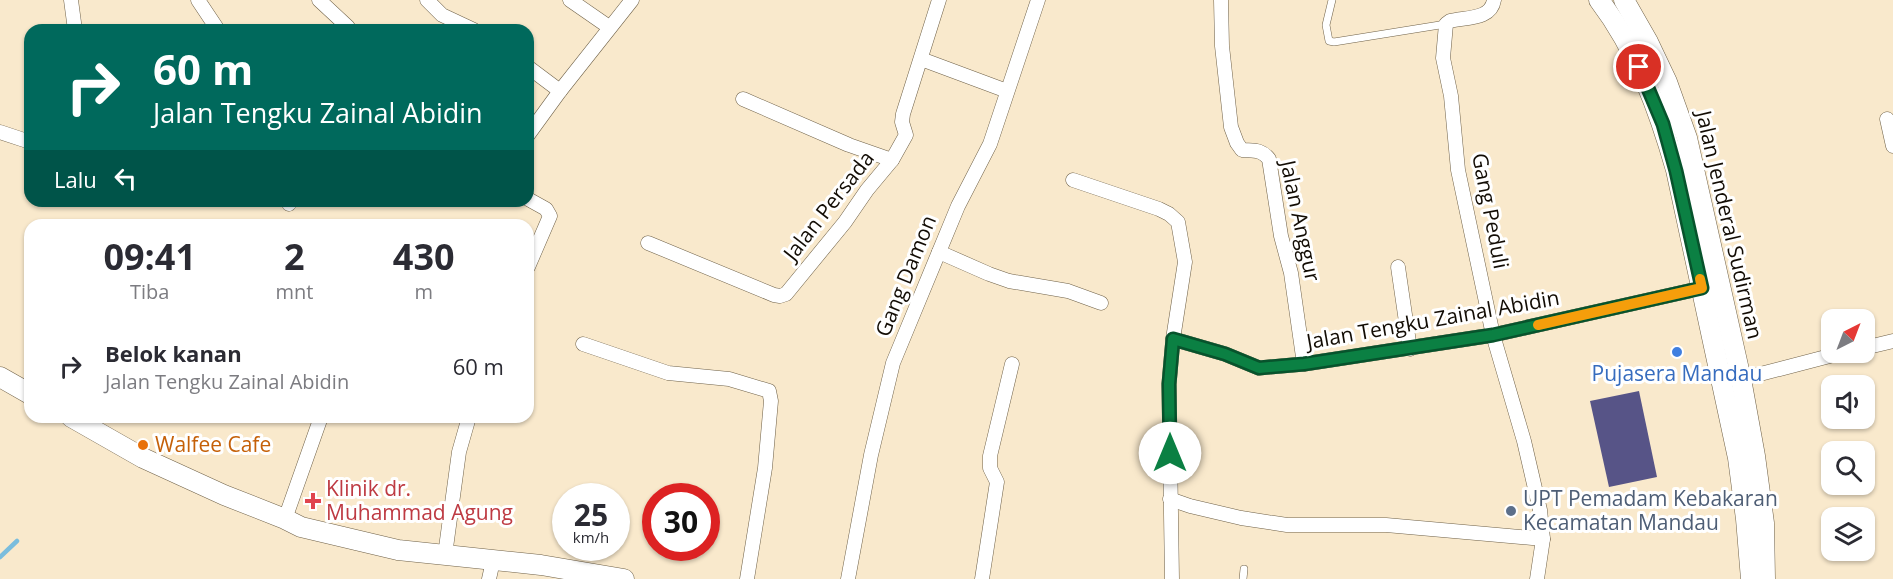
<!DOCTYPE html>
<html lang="id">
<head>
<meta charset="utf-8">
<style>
	:root { --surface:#fff; --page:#f2f2f3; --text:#2b2b33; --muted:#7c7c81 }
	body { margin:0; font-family:"Open Sans",sans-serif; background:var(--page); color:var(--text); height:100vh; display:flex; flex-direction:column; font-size:22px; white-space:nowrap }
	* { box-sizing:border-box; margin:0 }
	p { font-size:20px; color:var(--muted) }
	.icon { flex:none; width:33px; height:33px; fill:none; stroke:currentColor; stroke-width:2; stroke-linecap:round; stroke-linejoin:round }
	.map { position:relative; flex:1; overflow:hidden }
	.panel { position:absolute; left:24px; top:219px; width:510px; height:204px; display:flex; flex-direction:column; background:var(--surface); border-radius:18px; box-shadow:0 2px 4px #0004 }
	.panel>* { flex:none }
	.guide { position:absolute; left:24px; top:24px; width:510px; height:183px; border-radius:18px; box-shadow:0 2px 4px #0004; background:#00695c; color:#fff; overflow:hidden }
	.needle { width:39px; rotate:42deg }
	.controls { position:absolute; left:1821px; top:309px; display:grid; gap:12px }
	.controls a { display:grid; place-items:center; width:54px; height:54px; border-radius:12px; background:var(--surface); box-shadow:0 2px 4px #0004; font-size:30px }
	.speed { position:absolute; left:552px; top:483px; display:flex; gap:12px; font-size:30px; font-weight:700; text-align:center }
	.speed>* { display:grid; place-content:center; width:78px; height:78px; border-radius:50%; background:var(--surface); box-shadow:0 2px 4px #0004; line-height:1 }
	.speed small { font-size:15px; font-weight:400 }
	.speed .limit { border:9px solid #d22; background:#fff; color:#111 }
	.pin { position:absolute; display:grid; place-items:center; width:51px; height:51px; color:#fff; margin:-26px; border:3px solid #fff; border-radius:50%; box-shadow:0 2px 6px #0007 }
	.me { position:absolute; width:66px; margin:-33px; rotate:0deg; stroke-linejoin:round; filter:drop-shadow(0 0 4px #0008) }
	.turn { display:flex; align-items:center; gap:21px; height:126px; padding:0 30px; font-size:27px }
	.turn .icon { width:78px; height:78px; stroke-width:2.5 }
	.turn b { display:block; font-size:42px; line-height:51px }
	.then { display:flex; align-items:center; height:57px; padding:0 30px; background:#0003; gap:12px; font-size:22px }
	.eta { display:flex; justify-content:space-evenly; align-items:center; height:102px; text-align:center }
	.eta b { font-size:36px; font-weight:700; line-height:42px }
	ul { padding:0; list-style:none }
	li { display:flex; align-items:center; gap:18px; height:90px; padding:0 30px }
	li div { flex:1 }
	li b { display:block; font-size:22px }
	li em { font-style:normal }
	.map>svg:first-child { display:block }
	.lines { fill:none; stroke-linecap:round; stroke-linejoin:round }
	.stream { stroke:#7abddd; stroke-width:4.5 }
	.building { fill:#575487 }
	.lane-casing { stroke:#6f6148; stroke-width:8 }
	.street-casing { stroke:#6f6148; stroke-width:15 }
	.secondary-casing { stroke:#6f6148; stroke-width:21 }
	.lane { stroke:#fff; stroke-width:7 }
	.street { stroke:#fff; stroke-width:14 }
	.secondary { stroke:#fff; stroke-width:20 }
	.route-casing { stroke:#07532c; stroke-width:15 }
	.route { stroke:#0b8043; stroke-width:10 }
	.slow { stroke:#f59e0b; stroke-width:10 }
	.shop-dot { fill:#3f7fe0; stroke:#fff; stroke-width:2 }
	.food-dot { fill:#e8710a; stroke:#fff; stroke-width:2 }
	.health-dot { fill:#e0444e; stroke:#fff; stroke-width:2 }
	.service-dot { fill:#5c6f8a; stroke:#fff; stroke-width:2 }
	.labels { text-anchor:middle; stroke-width:6; stroke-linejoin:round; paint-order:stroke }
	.street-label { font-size:21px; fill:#120c04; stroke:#fff }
	.shop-label { font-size:21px; fill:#366cbe; stroke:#fff }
	.food-label { font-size:21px; fill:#c56008; stroke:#fff; text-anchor:start }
	.health-label { font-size:21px; fill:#be3a42; stroke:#fff; text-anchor:start }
	.service-label { font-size:21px; fill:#4e5e75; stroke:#fff; text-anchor:start }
</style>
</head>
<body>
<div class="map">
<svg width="1893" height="579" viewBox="0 0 1893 579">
	<rect width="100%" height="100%" fill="#f9e9cc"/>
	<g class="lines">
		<polyline class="stream" points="0,557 17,541"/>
	</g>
	<polygon class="building" points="1639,391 1657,477 1609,487 1590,401"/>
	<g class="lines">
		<defs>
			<g id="lane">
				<polyline points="1332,0 1326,25 1329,41 1334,42 1446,24"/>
				<polyline points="1243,579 1244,569"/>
			</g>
			<g id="street">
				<polyline points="71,0 75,30"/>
				<polyline points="198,0 218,30"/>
				<polyline points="319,0 348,27"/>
				<polyline points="427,0 442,15 474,30"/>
				<polyline points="570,0 609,27"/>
				<path d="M1221,0l1,46 9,81 6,16 5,7c12,1 19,-1 27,9l12,77 10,37 13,91"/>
				<path d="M1494,0c-3,20 -28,17 -44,21l-4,3 -3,34 8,38 7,74 35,165 31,106 16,69 3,29 -6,40"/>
				<polyline points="921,59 1007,91"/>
				<polyline points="528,67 560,91"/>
				<polyline points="743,99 849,145 892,160"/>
				<polyline points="1887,119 1893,146"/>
				<polyline points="0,132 27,141"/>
				<polyline points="528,135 560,91 632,0"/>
				<polyline points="1073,180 1159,209 1169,214 1178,222 1185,262 1173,339 1169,384 1172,579"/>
				<polyline points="528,199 546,209 550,216 528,267"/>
				<polyline points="288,201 289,204"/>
				<polyline points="648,243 774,295 780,296 786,294 845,222 867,190 892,160 906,135 902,122 903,114 939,0"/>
				<polyline points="939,252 989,274 1009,281 1068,291 1101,303"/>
				<polyline points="1398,267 1410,349"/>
				<polyline points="1173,339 1225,354 1259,368 1304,364 1493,335 1702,288"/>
				<polyline points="583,344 668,373 729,379 769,391 771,401 765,468 747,579"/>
				<polyline points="1864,348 1893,341"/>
				<polyline points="1741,379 1845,352"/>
				<polyline points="1170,499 1190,506 1241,518 1287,525 1386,525 1543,539"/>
				<polyline points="285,519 321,417"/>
				<polyline points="445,555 459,452 469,417"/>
				<polyline points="489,579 493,561"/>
				<polyline points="848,579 871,455 893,363 958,206 990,144 1038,0"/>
				<polyline points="982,579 997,482 990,468 990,456 1012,364"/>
			</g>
			<g id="secondary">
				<path d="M1599,0c38,50 60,110 77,170l62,288 8,61 5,60"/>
				<polyline points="1624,0 1648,42 1667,82 1687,138 1741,379 1755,456 1764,523 1765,579"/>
				<polyline points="0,377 30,394"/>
				<polyline points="71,417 143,458 224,495 285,519 301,527 398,550 541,565 624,579"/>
			</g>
		</defs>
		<use href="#lane" class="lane-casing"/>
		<use href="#street" class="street-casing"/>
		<use href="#secondary" class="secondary-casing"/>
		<use href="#lane" class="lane"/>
		<use href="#street" class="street"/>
		<use href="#secondary" class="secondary"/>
	</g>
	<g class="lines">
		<defs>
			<polyline id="route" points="1170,453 1169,384 1173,339 1225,354 1259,368 1304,364 1493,335 1702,288 1676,171 1663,124 1639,67"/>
		</defs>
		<use href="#route" class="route-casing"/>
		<use href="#route" class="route"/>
		<polyline class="slow" points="1538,325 1702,288 1700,279"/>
	</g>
	<circle class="shop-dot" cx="1677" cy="352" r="6"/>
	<circle class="food-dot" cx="143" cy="445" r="6"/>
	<path class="health-dot" d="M310 492h6v6h6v6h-6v6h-6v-6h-6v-6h6z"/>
	<circle class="service-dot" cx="1511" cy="511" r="6"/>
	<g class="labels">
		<g class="street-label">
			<text transform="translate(829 206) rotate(-52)" y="7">Jalan Persada</text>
			<text transform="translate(1490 211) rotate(79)" y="7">Gang Peduli</text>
			<text transform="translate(1300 221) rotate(78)" y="7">Jalan Anggur</text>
			<text transform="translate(1729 225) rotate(77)" y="7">Jalan Jenderal Sudirman</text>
			<text transform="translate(906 276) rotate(-68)" y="7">Gang Damon</text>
			<text transform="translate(1433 320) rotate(-10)" y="7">Jalan Tengku Zainal Abidin</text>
		</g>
		<g class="shop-label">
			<text x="1677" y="381">Pujasera Mandau</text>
		</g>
		<g class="food-label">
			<text x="155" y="452">Walfee Cafe</text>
		</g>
		<g class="health-label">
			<text x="326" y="496">Klinik dr.<tspan x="326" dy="24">Muhammad Agung</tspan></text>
		</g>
		<g class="service-label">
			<text x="1523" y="506">UPT Pemadam Kebakaran<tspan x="1523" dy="24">Kecamatan Mandau</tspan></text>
		</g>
	</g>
</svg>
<div class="controls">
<a><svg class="needle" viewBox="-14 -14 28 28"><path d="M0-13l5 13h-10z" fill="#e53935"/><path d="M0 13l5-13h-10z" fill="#7c7c81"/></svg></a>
<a><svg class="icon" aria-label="sound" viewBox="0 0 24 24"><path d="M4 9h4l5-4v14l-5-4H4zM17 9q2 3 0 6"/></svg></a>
<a><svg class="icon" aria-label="search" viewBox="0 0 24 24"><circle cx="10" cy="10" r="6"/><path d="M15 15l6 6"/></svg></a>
<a><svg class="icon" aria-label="layers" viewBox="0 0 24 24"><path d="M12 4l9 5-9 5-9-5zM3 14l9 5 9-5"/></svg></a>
</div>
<div class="speed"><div>25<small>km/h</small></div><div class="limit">30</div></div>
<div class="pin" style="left:1639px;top:67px;background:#d93025"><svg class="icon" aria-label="arrive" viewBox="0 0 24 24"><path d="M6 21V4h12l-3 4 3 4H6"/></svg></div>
<svg class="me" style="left:1170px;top:453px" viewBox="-20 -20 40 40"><circle r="19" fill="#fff"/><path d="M0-13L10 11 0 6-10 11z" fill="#0b8043"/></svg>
<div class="guide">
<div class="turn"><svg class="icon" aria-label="right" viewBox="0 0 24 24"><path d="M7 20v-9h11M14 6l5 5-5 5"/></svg><div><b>60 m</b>Jalan Tengku Zainal Abidin</div></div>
<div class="then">Lalu<svg class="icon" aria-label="left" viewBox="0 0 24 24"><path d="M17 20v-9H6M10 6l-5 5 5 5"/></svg></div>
</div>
<section class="panel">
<div class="eta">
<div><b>09:41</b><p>Tiba</p></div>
<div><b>2</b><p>mnt</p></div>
<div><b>430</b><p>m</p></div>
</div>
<ul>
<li><svg class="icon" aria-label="right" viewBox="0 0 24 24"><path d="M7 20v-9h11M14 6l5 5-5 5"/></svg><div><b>Belok kanan</b><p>Jalan Tengku Zainal Abidin</p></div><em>60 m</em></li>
</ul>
</section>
</div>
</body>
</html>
